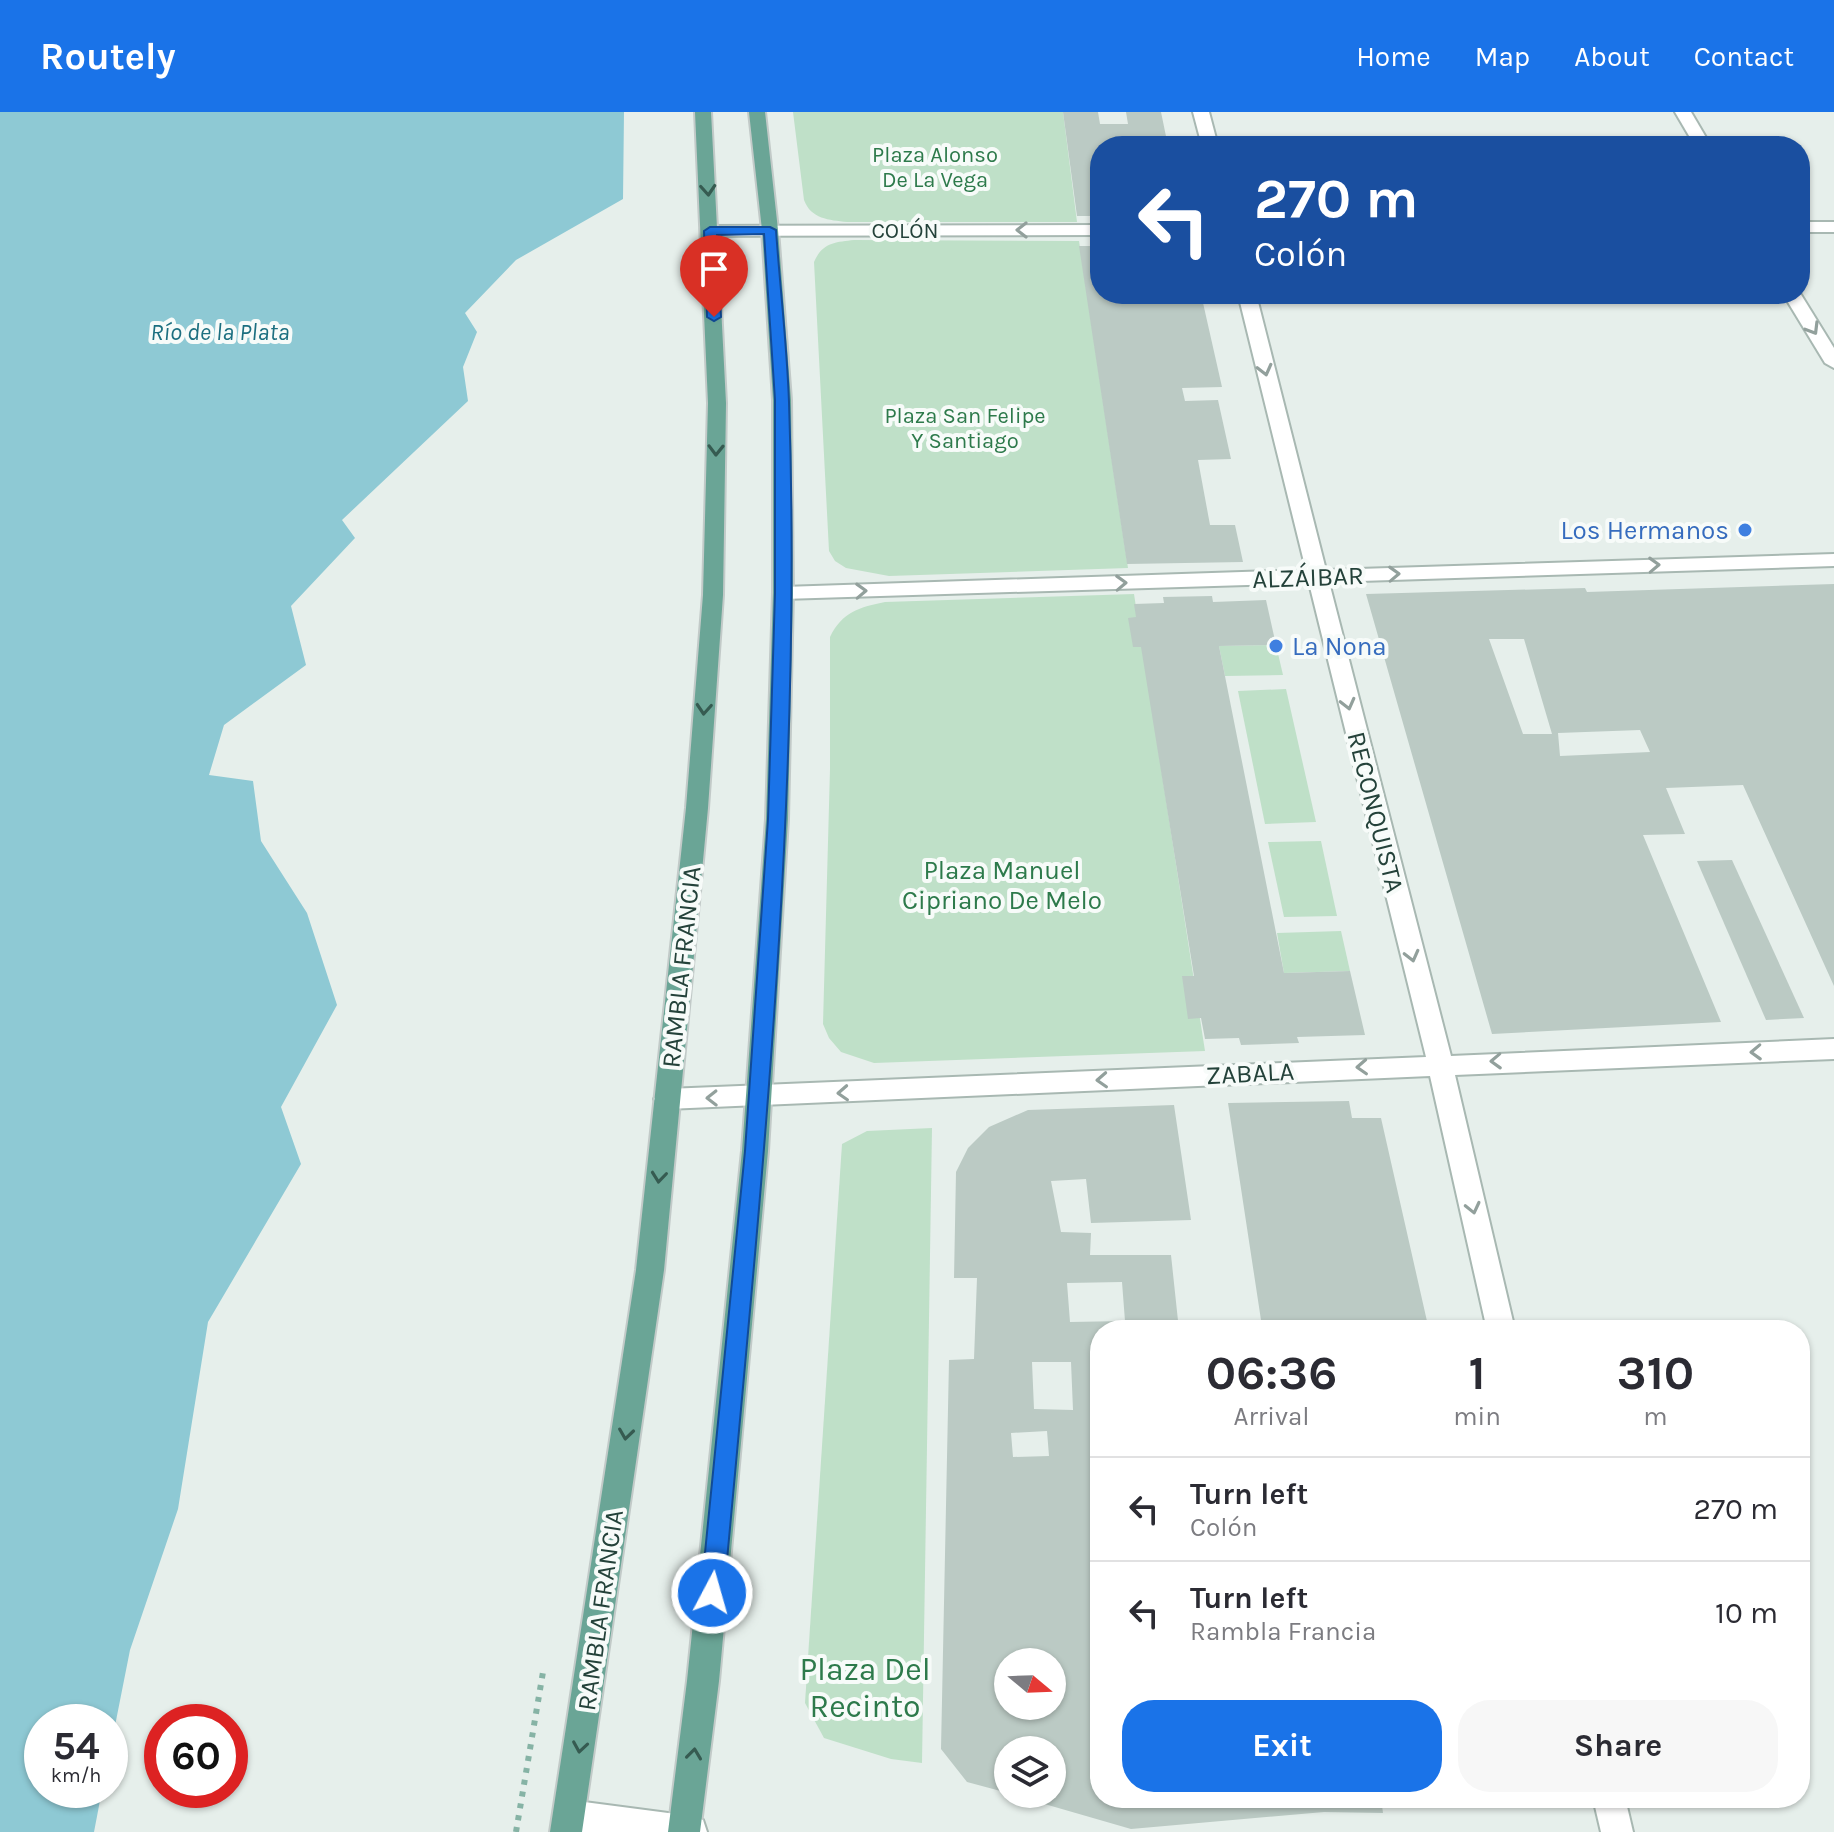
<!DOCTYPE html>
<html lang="en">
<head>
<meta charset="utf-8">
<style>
	:root { --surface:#fff; --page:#f7f7f7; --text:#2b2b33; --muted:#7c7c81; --line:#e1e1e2; --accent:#1a73e8 }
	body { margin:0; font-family:Karla,sans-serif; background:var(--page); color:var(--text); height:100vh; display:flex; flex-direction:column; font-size:30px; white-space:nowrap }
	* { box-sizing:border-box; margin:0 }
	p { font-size:26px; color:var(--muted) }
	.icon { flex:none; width:44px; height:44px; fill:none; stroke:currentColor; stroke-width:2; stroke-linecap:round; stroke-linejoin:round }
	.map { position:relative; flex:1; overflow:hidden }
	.side { position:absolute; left:1090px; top:1208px; width:720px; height:488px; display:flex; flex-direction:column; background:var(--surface); border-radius:32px; box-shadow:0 2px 6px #0004 }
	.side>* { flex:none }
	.hud { position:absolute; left:1090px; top:24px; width:720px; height:168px; border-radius:32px; box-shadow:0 2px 6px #0004; background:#1a4fa0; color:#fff; overflow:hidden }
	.needle { width:52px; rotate:109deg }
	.tools { position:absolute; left:994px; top:1536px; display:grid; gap:16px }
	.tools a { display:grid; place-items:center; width:72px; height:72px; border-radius:50%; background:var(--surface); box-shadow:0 2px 6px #0004; font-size:40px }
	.speed { position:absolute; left:24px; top:1592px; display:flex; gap:16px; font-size:40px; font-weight:700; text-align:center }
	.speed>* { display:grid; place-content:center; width:104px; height:104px; border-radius:50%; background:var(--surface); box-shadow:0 2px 6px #0004; line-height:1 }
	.speed small { font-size:20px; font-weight:400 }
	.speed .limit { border:12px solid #d22; background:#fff; color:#111 }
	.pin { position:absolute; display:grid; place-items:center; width:68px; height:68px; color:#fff; margin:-82px -34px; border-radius:50% 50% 50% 0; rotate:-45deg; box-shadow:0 0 8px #0007 }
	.pin .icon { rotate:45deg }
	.me { position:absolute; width:88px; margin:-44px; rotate:6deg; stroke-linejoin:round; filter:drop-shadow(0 0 6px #0008) }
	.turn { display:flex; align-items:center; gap:28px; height:168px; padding:0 32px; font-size:36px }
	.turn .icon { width:104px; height:104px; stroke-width:2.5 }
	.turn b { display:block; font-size:56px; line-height:68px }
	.eta { display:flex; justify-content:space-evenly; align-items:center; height:136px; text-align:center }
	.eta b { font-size:48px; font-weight:700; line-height:56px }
	.cta { display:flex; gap:16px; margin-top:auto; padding:16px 32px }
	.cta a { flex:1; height:92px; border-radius:32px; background:var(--accent); color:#fff; font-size:32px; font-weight:700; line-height:92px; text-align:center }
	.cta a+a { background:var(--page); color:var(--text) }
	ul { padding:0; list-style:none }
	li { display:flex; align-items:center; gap:24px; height:104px; padding:0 32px; border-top:2px solid var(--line) }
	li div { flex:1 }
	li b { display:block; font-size:30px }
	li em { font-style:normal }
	header { display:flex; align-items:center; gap:48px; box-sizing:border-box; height:112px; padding:0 40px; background:var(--accent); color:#fff }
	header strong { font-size:38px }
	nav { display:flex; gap:44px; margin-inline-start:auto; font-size:28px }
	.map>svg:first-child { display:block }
	.green { fill:#bfe0c8 }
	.water { fill:#8ec9d4 }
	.building { fill:#bbcac4; fill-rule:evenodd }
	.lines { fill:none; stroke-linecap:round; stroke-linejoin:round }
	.pedestrian-casing { stroke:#a8b8b2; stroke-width:4 }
	.minor-casing { stroke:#a8b8b2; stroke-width:4 }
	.tertiary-casing { stroke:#a8b8b2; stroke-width:4 }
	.primary-casing { stroke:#c2cac8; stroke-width:4 }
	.path { stroke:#86b3a5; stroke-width:6; stroke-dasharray:5 7; stroke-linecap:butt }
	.pedestrian { fill:#fff; fill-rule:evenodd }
	.minor { fill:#fff; fill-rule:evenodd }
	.tertiary { fill:#fff; fill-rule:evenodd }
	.primary { fill:#6aa596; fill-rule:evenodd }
	.oneway { stroke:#365b51 }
	.oneway2 { stroke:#92a09c }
	.route { fill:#1a73e8; stroke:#114b97; stroke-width:2 }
	.shop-dot { fill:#3f7fe0; stroke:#f7fbf9; stroke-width:3 }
	.labels { text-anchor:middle; stroke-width:8; stroke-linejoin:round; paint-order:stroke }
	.far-park-label { font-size:22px; fill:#2d7a4b; stroke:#f7fbf9 }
	.far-street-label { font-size:22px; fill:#24423a; stroke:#f7fbf9 }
	.far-water-label { font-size:24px; font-style:italic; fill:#1c6f80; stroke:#f7fbf9 }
	.shop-label { font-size:26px; fill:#366cbe; stroke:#f7fbf9; text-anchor:end }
	.street-label { font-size:26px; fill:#24423a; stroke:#f7fbf9 }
	.park-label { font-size:26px; fill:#2d7a4b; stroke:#f7fbf9 }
	.near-park-label { font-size:32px; fill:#2d7a4b; stroke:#f7fbf9 }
</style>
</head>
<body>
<header>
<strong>Routely</strong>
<nav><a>Home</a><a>Map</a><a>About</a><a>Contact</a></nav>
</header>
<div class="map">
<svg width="1834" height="1720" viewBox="0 0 1834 1720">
	<rect width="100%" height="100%" fill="#e6efeb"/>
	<g class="green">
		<path d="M793,0h270l14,110h-230c-18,-2 -36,-3 -43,-22z"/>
		<path d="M854,128l225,1 49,327 -239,8 -43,-8 -11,-7 -6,-10 -15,-289c8,-19 21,-20 40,-22z"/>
		<path d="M1134,482l71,457 -331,12 -33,-11 -12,-14 -6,-14 7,-255v-132c12,-25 30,-30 55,-35z"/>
		<polygon points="1276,533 1283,563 1225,564 1219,534"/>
		<polygon points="1286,577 1316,710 1265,712 1238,579"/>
		<polygon points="1321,729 1337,804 1284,805 1268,730"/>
		<polygon points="1341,819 1350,859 1284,861 1277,821"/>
		<polygon points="932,1016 922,1651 891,1647 824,1626 805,1591 842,1032 867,1019"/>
	</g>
	<polygon class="water" points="0,0 624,0 623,87 516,148 465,201 477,220 463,255 468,289 342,408 355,426 291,494 306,553 224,613 209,663 253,669 261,729 307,801 337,893 281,995 301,1052 208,1210 178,1397 130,1538 110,1639 110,1610 42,1610 42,1678 102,1678 94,1720 0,1720"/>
	<g class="building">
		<polygon points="1063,0 1098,0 1100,12 1128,12 1126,0 1161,0 1168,34 1100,34 1100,104 1077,104"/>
		<polygon points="1079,134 1100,134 1100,182 1201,182 1222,275 1182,276 1185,289 1218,288 1231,347 1198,348 1210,413 1235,413 1243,450 1127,452"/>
		<path d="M1834,472v402l-91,-201 -77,3 19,46 -42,1 78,187 -229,12 -126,-440 219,-6 2,4zM1489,527h35l28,95h-29zM1640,618l10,22 -90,4 -2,-23z"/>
		<polygon points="1212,484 1213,490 1266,488 1276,533 1219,534 1284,861 1350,859 1365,923 1297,925 1299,931 1241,933 1239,926 1205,927 1201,906 1188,907 1182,864 1194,864 1141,535 1133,535 1128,506 1136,505 1134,492 1164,491 1163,485"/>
		<polygon points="1732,748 1804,906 1766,908 1697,749"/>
		<polygon points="1349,989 1352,1006 1381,1006 1429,1218 1278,1218 1276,1209 1261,1208 1228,991"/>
		<path d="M1174,993l17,115 -100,3 -5,-44 -35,2 10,51 30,1 -1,22h81l8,75h-79v468h281l2,15 -59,-1 -193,17 -118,-34 39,-1v-44h-44v43l-41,-11 -26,-33 8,-389 25,-1 3,-81h-23l2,-106 12,-24 21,-21 39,-17zM1122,1170l3,39 -55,1 -3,-39zM1032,1250h39l2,48 -39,-1zM1047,1319l2,25 -36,1 -2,-24zM1008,1550h44v44h-44z"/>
	</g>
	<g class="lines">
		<defs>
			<rect id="pedestrian" x="1800" y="110" width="34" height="10"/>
			<g id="minor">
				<polygon points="1193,0 1209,0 1218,34 1202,34"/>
				<polygon points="1100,113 1100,123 710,124 702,119 710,114"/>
				<polygon points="1238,182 1256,182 1326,458 1834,442 1834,454 1329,470 1451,944 1834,927 1834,947 1455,963 1515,1218 1487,1218 1430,964 667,997 658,994 654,987 658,980 667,977 1426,945 1309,471 783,487 773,481 783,475 1306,458"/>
				<polygon points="1593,1686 1625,1686 1633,1720 1601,1720"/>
				<polygon points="569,1688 691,1704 703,1708 707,1720 568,1720 557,1716 553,1704 557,1692"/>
			</g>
			<g id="tertiary">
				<polygon points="1675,0 1691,0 1711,34 1695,34"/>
				<polygon points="1800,181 1834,236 1834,256 1825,251 1783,182"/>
			</g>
			<g id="primary">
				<polygon points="695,0 711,0 726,291 723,483 708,696 664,1158 582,1720 550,1720 636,1158 686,696 703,483 708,291"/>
				<polygon points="749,0 765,0 778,118 791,288 793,481 788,707 768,1039 719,1569 700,1720 668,1720 687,1569 742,1039 766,707 773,481 773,288 762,118"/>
			</g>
		</defs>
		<use href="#pedestrian" class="pedestrian-casing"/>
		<use href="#minor" class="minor-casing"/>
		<use href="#tertiary" class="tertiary-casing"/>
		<use href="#primary" class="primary-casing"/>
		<polyline class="path" points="516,1720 543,1560"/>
		<use href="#pedestrian" class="pedestrian"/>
		<use href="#minor" class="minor"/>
		<use href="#tertiary" class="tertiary"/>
		<use href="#primary" class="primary"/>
	</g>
	<defs><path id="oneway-chevron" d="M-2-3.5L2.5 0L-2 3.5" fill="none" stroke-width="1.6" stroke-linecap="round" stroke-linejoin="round" transform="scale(2)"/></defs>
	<g class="oneway">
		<use href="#oneway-chevron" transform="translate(708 78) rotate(86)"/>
		<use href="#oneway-chevron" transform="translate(716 338) rotate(91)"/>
		<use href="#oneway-chevron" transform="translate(704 597) rotate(94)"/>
		<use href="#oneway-chevron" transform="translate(659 1065) rotate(96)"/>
		<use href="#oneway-chevron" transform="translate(626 1322) rotate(98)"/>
		<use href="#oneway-chevron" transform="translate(580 1635) rotate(99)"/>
		<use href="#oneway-chevron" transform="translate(694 1642) rotate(-83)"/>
	</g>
	<g class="oneway2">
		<use href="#oneway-chevron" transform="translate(1022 118) rotate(180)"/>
		<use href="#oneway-chevron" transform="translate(1813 217) rotate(59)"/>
		<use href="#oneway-chevron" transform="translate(1265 258) rotate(76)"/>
		<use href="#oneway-chevron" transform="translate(1654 453) rotate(-2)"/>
		<use href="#oneway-chevron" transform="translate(1394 462) rotate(-2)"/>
		<use href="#oneway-chevron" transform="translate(1121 471) rotate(-2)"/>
		<use href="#oneway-chevron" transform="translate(861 479) rotate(-2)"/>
		<use href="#oneway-chevron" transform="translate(1348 592) rotate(76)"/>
		<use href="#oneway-chevron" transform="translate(1412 844) rotate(76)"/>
		<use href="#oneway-chevron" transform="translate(1756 940) rotate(178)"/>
		<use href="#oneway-chevron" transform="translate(1496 949) rotate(178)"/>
		<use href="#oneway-chevron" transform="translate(1362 955) rotate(177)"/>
		<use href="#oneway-chevron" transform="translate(1102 968) rotate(177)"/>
		<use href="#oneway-chevron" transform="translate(843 981) rotate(177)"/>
		<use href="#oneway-chevron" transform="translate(712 986) rotate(179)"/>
		<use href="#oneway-chevron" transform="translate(1473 1096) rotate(77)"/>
	</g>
	<path class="route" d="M770,115l6,3c4,57 11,115 13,172 14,397 -29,796 -65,1191l-4,8 -8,3 -8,-3 -3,-8 44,-442 23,-332 7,-226v-193l-11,-166 -47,1 4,82 -7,4 -7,-4 -3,-86 6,-4z"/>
	<g class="shop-dot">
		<circle cx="1745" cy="418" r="8"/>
		<circle cx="1276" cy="534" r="8"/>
	</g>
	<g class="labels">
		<g class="far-park-label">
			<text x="935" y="50">Plaza Alonso<tspan x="935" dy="25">De La Vega</tspan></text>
			<text x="965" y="311">Plaza San Felipe<tspan x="965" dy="25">Y Santiago</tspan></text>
		</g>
		<g class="far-street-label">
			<text x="905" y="126">COLÓN</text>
		</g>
		<g class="far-water-label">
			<text x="220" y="228">Río de la Plata</text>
		</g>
		<g class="shop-label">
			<text x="1729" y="427">Los Hermanos</text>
			<text x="1292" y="543" text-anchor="start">La Nona</text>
		</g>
		<g class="street-label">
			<text transform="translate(1308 465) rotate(-2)" y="9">ALZÁIBAR</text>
			<text transform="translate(1376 700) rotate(76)" y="9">RECONQUISTA</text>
			<text transform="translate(681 855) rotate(-84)" y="9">RAMBLA FRANCIA</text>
			<text transform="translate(1250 961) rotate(-3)" y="9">ZABALA</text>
			<text transform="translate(600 1498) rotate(-82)" y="9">RAMBLA FRANCIA</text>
		</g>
		<g class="park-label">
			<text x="1002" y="767">Plaza Manuel<tspan x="1002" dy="30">Cipriano De Melo</tspan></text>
		</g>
		<g class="near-park-label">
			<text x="865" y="1568">Plaza Del<tspan x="865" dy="37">Recinto</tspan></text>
		</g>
	</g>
</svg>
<div class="tools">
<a><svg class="needle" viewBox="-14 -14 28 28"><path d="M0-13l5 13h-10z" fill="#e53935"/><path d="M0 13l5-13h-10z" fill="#7c7c81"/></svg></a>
<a><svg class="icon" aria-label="layers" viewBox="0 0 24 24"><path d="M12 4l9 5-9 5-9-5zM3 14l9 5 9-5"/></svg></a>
</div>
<div class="speed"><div>54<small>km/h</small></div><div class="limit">60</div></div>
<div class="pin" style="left:714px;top:205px;background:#d93025"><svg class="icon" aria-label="arrive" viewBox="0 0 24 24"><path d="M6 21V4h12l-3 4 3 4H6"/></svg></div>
<svg class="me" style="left:712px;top:1481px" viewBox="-20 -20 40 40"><circle r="17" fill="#1a73e8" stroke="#fff" stroke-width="3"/><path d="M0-11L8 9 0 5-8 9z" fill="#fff"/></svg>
<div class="hud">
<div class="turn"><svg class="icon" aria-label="left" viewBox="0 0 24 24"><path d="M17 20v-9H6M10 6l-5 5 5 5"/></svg><div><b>270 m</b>Colón</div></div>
</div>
<section class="side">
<div class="eta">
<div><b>06:36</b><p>Arrival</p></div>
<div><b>1</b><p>min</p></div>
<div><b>310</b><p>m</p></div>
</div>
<ul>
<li><svg class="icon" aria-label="left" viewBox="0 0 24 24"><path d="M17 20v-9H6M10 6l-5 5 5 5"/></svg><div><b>Turn left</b><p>Colón</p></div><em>270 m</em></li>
<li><svg class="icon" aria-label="left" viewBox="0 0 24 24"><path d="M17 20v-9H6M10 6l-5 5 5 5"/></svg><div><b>Turn left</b><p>Rambla Francia</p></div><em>10 m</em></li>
</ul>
<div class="cta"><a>Exit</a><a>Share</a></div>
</section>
</div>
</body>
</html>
